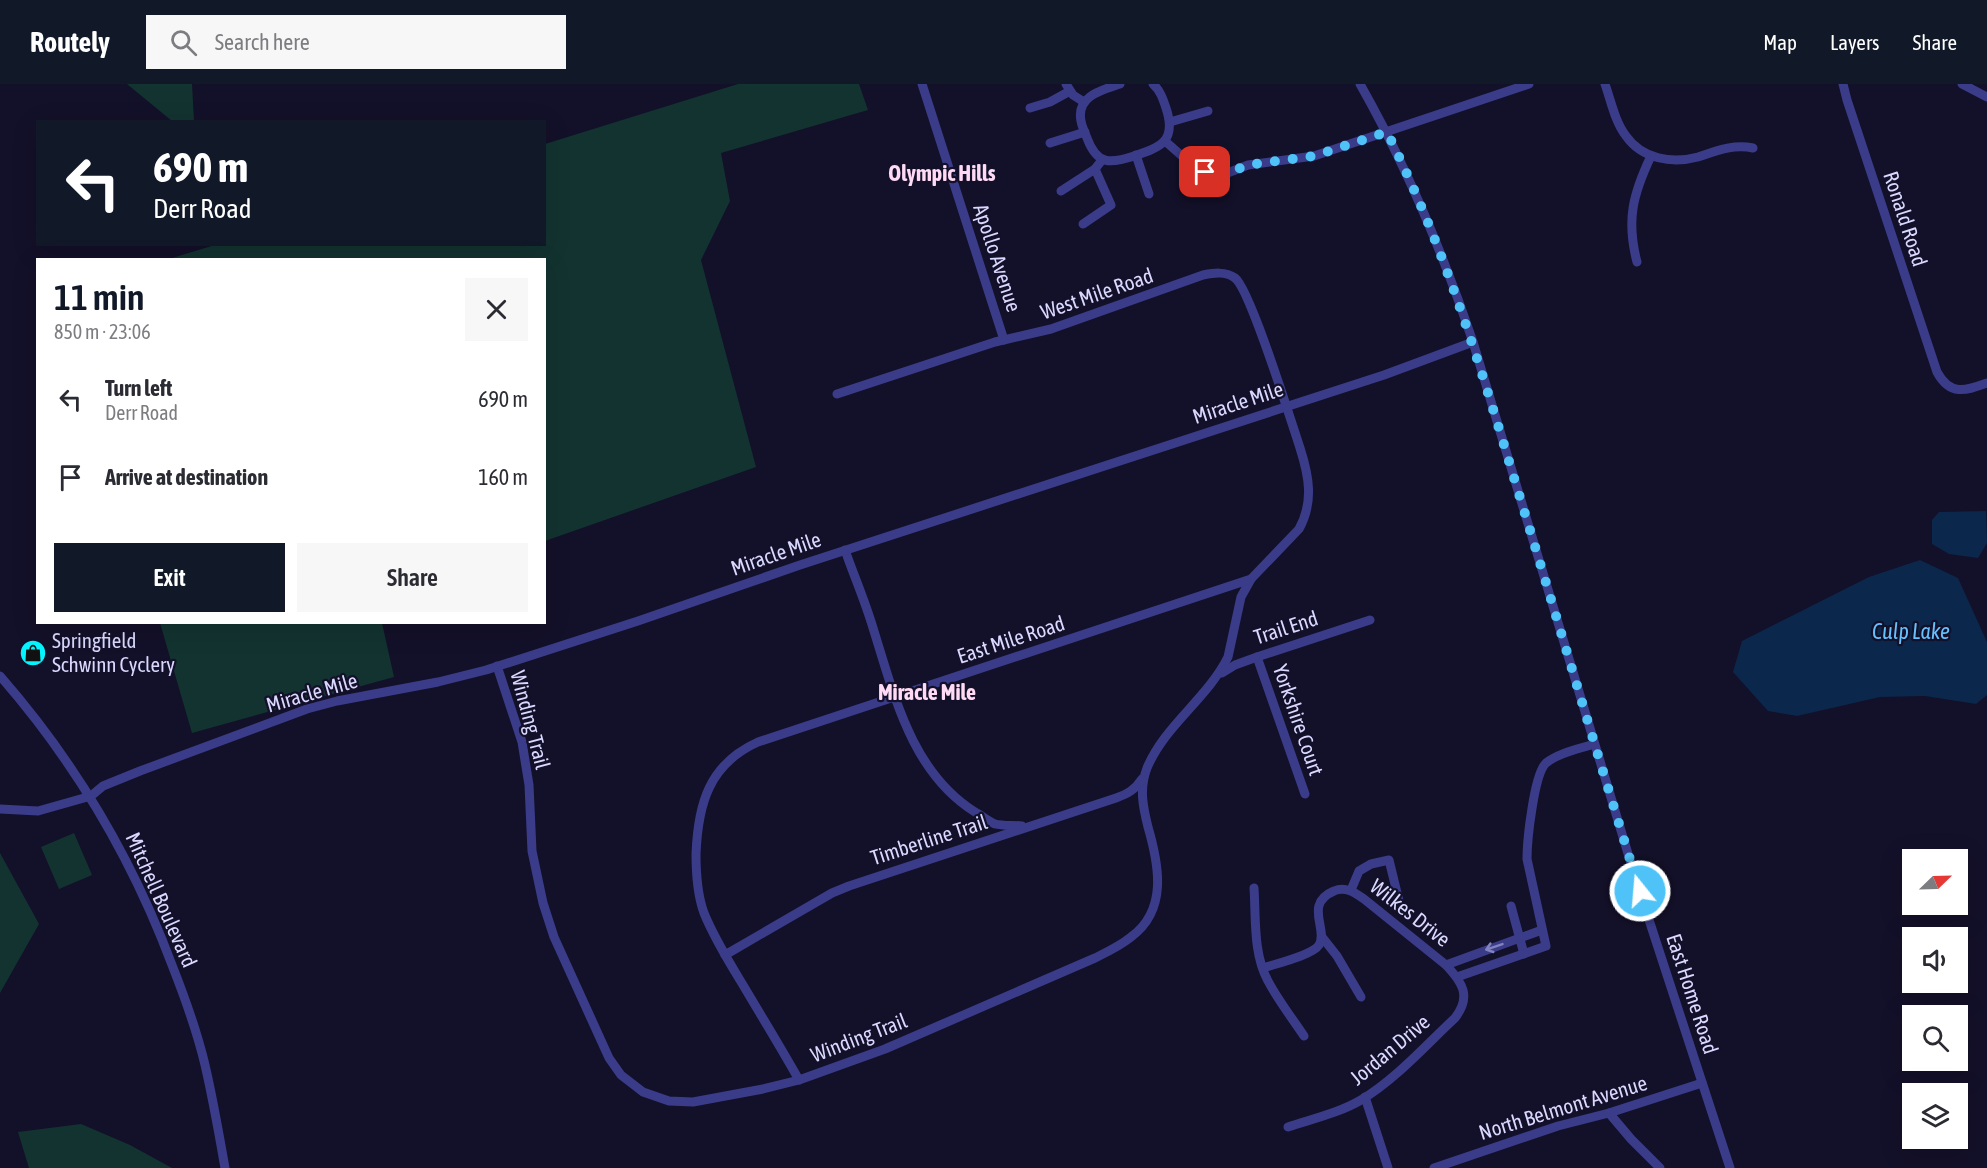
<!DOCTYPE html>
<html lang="en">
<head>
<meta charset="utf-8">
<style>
	:root { --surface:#fff; --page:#f7f7f7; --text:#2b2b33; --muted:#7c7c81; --accent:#111827 }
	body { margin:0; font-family:"Asap Condensed",sans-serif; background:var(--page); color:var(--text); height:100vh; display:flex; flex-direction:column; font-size:22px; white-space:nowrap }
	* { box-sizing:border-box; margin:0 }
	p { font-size:20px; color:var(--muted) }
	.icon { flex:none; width:33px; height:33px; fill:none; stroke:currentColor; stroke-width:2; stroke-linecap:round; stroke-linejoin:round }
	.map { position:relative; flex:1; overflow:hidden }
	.panel { position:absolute; left:36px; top:174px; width:510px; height:366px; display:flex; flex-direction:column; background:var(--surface); border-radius:0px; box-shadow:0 6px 24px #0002 }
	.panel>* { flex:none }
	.banner { position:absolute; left:36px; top:36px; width:510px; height:126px; border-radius:0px; box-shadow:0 6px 24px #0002; background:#111827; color:#fff; overflow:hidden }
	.needle { width:39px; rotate:67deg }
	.tools { position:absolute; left:1902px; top:765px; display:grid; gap:12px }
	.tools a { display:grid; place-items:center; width:66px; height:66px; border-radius:0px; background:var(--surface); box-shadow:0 6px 24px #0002; font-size:30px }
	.pin { position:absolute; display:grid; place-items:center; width:51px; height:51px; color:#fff; margin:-26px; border-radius:12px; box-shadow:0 3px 9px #0006 }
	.me { position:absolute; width:66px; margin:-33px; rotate:343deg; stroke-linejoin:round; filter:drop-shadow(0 0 4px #0008) }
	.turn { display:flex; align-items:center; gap:21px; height:126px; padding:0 18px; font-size:27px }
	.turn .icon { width:78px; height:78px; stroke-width:2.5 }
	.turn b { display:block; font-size:42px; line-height:51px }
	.round { display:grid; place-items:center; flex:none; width:63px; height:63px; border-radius:0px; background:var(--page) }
	.overview { display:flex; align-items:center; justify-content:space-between; height:102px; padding:0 18px }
	h1 { font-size:36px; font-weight:600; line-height:45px; color:var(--accent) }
	.primary-button { display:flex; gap:12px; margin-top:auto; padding:12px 18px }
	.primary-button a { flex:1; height:69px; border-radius:0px; background:var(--accent); color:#fff; font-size:24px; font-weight:600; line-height:69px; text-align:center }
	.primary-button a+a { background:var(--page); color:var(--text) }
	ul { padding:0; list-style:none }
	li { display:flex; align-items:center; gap:18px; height:78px; padding:0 18px }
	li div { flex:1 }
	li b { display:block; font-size:22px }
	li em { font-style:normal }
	header { display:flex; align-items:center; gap:36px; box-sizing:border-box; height:84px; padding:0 30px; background:var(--accent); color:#fff }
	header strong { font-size:28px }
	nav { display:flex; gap:33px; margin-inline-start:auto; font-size:21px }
	.search { width:420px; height:54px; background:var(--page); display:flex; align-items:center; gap:15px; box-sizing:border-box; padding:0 21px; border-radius:0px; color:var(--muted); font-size:22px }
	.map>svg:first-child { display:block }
	.green { fill:#133330 }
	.water { fill:#0c274c }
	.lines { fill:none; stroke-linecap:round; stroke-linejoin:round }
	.minor { stroke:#3a3c89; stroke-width:9 }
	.oneway { stroke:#8282be }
	.route { stroke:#4fc3f7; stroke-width:10; stroke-dasharray:0 18 }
	.labels { text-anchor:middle; stroke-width:4.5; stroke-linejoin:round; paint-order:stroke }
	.street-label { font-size:21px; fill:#dad8ff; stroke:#131029 }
	.poi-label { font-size:21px; fill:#dad8ff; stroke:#131029; text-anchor:start }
	.neighbourhood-label { font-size:22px; font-weight:bold; fill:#ffdaf4; stroke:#131029 }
	.water-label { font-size:22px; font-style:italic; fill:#66c1ff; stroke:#131029 }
</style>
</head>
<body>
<header>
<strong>Routely</strong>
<div class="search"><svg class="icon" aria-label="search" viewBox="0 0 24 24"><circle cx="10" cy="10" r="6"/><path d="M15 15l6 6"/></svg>Search here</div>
<nav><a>Map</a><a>Layers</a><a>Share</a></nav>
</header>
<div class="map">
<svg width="1987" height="1084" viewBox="0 0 1987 1084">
	<rect width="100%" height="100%" fill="#131029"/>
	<g class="green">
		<polygon points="127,0 192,0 194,37 172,37"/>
		<polygon points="738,0 859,0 868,26 721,69 730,117 701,176 756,383 545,457 544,176 169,175 218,160 544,160 545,60"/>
		<polygon points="160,539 382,539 394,593 192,649"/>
		<polygon points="74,749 92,791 59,805 41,763"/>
		<polygon points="0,769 39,840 0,909"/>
		<polygon points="81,1040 130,1061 172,1084 29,1084 18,1048"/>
	</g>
	<g class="water">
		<polygon points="1986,427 1987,459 1978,474 1949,470 1932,460 1932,436 1939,428"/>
		<polygon points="1920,476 1958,494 1987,558 1987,611 1976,620 1925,612 1880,613 1797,632 1768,627 1733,588 1742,557 1869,493"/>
	</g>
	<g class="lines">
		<g class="minor">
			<polyline points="922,0 1004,256"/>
			<polyline points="1066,0 1073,11 1084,18"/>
			<path d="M1120,0c-18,6 -44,12 -39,37 1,6 4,12 6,17 10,27 23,26 47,18 27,-9 43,-15 32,-48 -3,-9 -6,-18 -13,-24"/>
			<path d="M1360,0c47,83 83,169 113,258l163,538 94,288"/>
			<path d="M1605,0c6,17 10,38 21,52 16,23 46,28 72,21 18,-6 35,-13 55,-9"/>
			<path d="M1843,0l4,16 90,272c13,24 28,19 50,11"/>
			<polyline points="1962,0 1987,13"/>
			<polyline points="1030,24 1050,18 1070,7"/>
			<polyline points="1170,38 1208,27"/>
			<polyline points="1165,57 1191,80 1205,89 1215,90 1225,90 1248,81 1314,72 1529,0"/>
			<polyline points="1050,59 1085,48"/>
			<polyline points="1136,71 1149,110"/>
			<polyline points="1061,107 1095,85"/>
			<polyline points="1083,140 1111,121 1095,85 1102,76"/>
			<path d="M1637,178c-11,-42 -4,-68 14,-106"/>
			<path d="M845,466c9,26 20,51 28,78 21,66 38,144 102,184 6,3 13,9 20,12 8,2 19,1 27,2"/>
			<polyline points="1257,573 1305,710"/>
			<path d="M497,582l25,76 7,43 3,66 11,52 11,34 55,121 12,17 22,17 26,9 24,1 70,-13 36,-9 86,-31 210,-91c12,-6 25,-12 36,-21 37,-27 28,-72 17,-110 -5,-20 -9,-38 -1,-59 18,-43 60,-69 81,-111l13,-60 10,-18"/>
			<polyline points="1222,589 1235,581 1257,573 1370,536"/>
			<path d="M0,592c76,87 132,182 172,289 13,33 25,66 33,100 8,34 14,69 20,103"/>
			<polyline points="0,725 38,727 91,712 103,702 140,687 307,625 337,617 438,598 486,586 638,537 800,481 1384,291 1473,258"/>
			<path d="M1254,804c2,30 -1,66 14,93 10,19 24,37 36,55"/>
			<polyline points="1351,806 1359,787 1371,780 1389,776 1400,821"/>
			<polyline points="1511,822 1524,870"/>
			<polyline points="1322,853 1337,872 1361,913"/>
			<path d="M725,871l107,-62 17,-7 267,-88c11,-4 19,-8 26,-19"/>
			<polyline points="1446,881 1542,846"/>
			<path d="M1263,884c12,-4 50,-13 56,-23 10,-15 -16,-41 15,-54 11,-5 20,1 30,8l82,66c16,17 26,31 9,53 -29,27 -60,62 -94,82 -22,13 -49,19 -73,27"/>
			<path d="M1457,893l89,-31 -19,-87c0,-18 7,-85 19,-96 12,-10 33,-14 48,-19"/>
			<path d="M799,996c-18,-32 -37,-63 -56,-95 -14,-23 -29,-47 -39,-72 -7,-19 -8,-39 -8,-59 2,-50 13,-90 62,-112l493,-163 48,-50c15,-27 10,-53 1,-81 -9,-27 -50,-159 -65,-170 -10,-7 -21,-5 -32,-3l-152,54 -56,13 -158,52"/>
			<polyline points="1365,1013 1388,1084"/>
			<polyline points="1609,1029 1631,1055 1660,1084"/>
			<polyline points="1434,1084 1558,1042 1609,1029 1702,999"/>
		</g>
	</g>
	<defs><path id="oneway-shaft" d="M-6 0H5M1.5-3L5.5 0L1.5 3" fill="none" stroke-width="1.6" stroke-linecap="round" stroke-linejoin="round" transform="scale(1.5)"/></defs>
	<use class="oneway" href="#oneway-shaft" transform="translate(1494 863) rotate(161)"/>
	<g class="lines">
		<path class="route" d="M1205,88l10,2h10l23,-9 66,-9 73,-24c59,118 93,234 131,359 41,133 80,267 122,400"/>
	</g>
	<defs>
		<symbol id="shop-disc" viewBox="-11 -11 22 22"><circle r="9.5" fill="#04f5ff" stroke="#131029"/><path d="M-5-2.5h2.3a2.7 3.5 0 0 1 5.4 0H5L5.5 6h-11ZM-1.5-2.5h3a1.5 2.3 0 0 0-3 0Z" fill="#111"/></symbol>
	</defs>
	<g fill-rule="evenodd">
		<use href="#shop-disc" x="18" y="554" width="30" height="30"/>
	</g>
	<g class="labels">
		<g class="street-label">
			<text transform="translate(1905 135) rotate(72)" y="7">Ronald Road</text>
			<text transform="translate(997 174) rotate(72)" y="7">Apollo Avenue</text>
			<text transform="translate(1097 210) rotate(-19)" y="7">West Mile Road</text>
			<text transform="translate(1238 319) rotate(-18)" y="7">Miracle Mile</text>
			<text transform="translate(776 470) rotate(-19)" y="7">Miracle Mile</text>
			<text transform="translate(1286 544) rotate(-18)" y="7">Trail End</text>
			<text transform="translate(1011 556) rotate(-18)" y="7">East Mile Road</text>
			<text transform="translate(312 609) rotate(-16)" y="7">Miracle Mile</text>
			<text transform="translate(530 636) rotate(75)" y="7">Winding Trail</text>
			<text transform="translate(1298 636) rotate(71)" y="7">Yorkshire Court</text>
			<text transform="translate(929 756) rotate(-18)" y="7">Timberline Trail</text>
			<text transform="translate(161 816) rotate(66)" y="7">Mitchell Boulevard</text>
			<text transform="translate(1410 829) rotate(38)" y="7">Wilkes Drive</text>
			<text transform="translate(1692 910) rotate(72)" y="7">East Home Road</text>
			<text transform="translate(859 954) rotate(-21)" y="7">Winding Trail</text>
			<text transform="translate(1390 966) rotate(-40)" y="7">Jordan Drive</text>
			<text transform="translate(1563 1024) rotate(-17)" y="7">North Belmont Avenue</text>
		</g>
		<g class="poi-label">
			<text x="52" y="564">Springfield<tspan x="52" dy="24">Schwinn Cyclery</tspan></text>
		</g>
		<g class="neighbourhood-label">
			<text x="942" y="97">Olympic Hills</text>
			<text x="927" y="616">Miracle Mile</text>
		</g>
		<g class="water-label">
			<text x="1911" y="555">Culp Lake</text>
		</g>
	</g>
</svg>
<div class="tools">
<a><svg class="needle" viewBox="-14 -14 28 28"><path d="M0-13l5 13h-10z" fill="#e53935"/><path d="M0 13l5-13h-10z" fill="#7c7c81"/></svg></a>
<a><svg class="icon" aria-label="sound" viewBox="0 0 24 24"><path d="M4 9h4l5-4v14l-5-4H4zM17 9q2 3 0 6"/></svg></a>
<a><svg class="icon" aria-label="search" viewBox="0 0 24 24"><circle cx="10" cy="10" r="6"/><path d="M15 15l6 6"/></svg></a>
<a><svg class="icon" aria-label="layers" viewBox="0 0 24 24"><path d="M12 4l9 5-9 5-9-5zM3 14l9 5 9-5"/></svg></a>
</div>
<div class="pin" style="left:1205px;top:88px;background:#d93025"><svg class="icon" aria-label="arrive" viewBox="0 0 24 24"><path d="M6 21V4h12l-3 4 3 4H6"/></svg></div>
<svg class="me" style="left:1640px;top:807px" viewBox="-20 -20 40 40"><circle r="17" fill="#4fc3f7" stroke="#fff" stroke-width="3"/><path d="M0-11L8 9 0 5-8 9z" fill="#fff"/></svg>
<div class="banner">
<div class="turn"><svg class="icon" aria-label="left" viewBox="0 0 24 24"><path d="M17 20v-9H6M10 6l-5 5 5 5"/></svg><div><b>690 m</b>Derr Road</div></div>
</div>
<section class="panel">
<div class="overview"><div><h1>11 min</h1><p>850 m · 23:06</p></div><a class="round"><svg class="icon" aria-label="close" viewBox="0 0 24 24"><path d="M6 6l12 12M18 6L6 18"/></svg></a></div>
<ul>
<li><svg class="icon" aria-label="left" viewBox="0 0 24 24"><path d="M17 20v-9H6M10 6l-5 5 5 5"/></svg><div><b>Turn left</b><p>Derr Road</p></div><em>690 m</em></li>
<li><svg class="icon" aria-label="arrive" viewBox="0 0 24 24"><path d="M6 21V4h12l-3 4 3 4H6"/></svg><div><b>Arrive at destination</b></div><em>160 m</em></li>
</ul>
<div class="primary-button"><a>Exit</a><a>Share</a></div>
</section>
</div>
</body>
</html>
